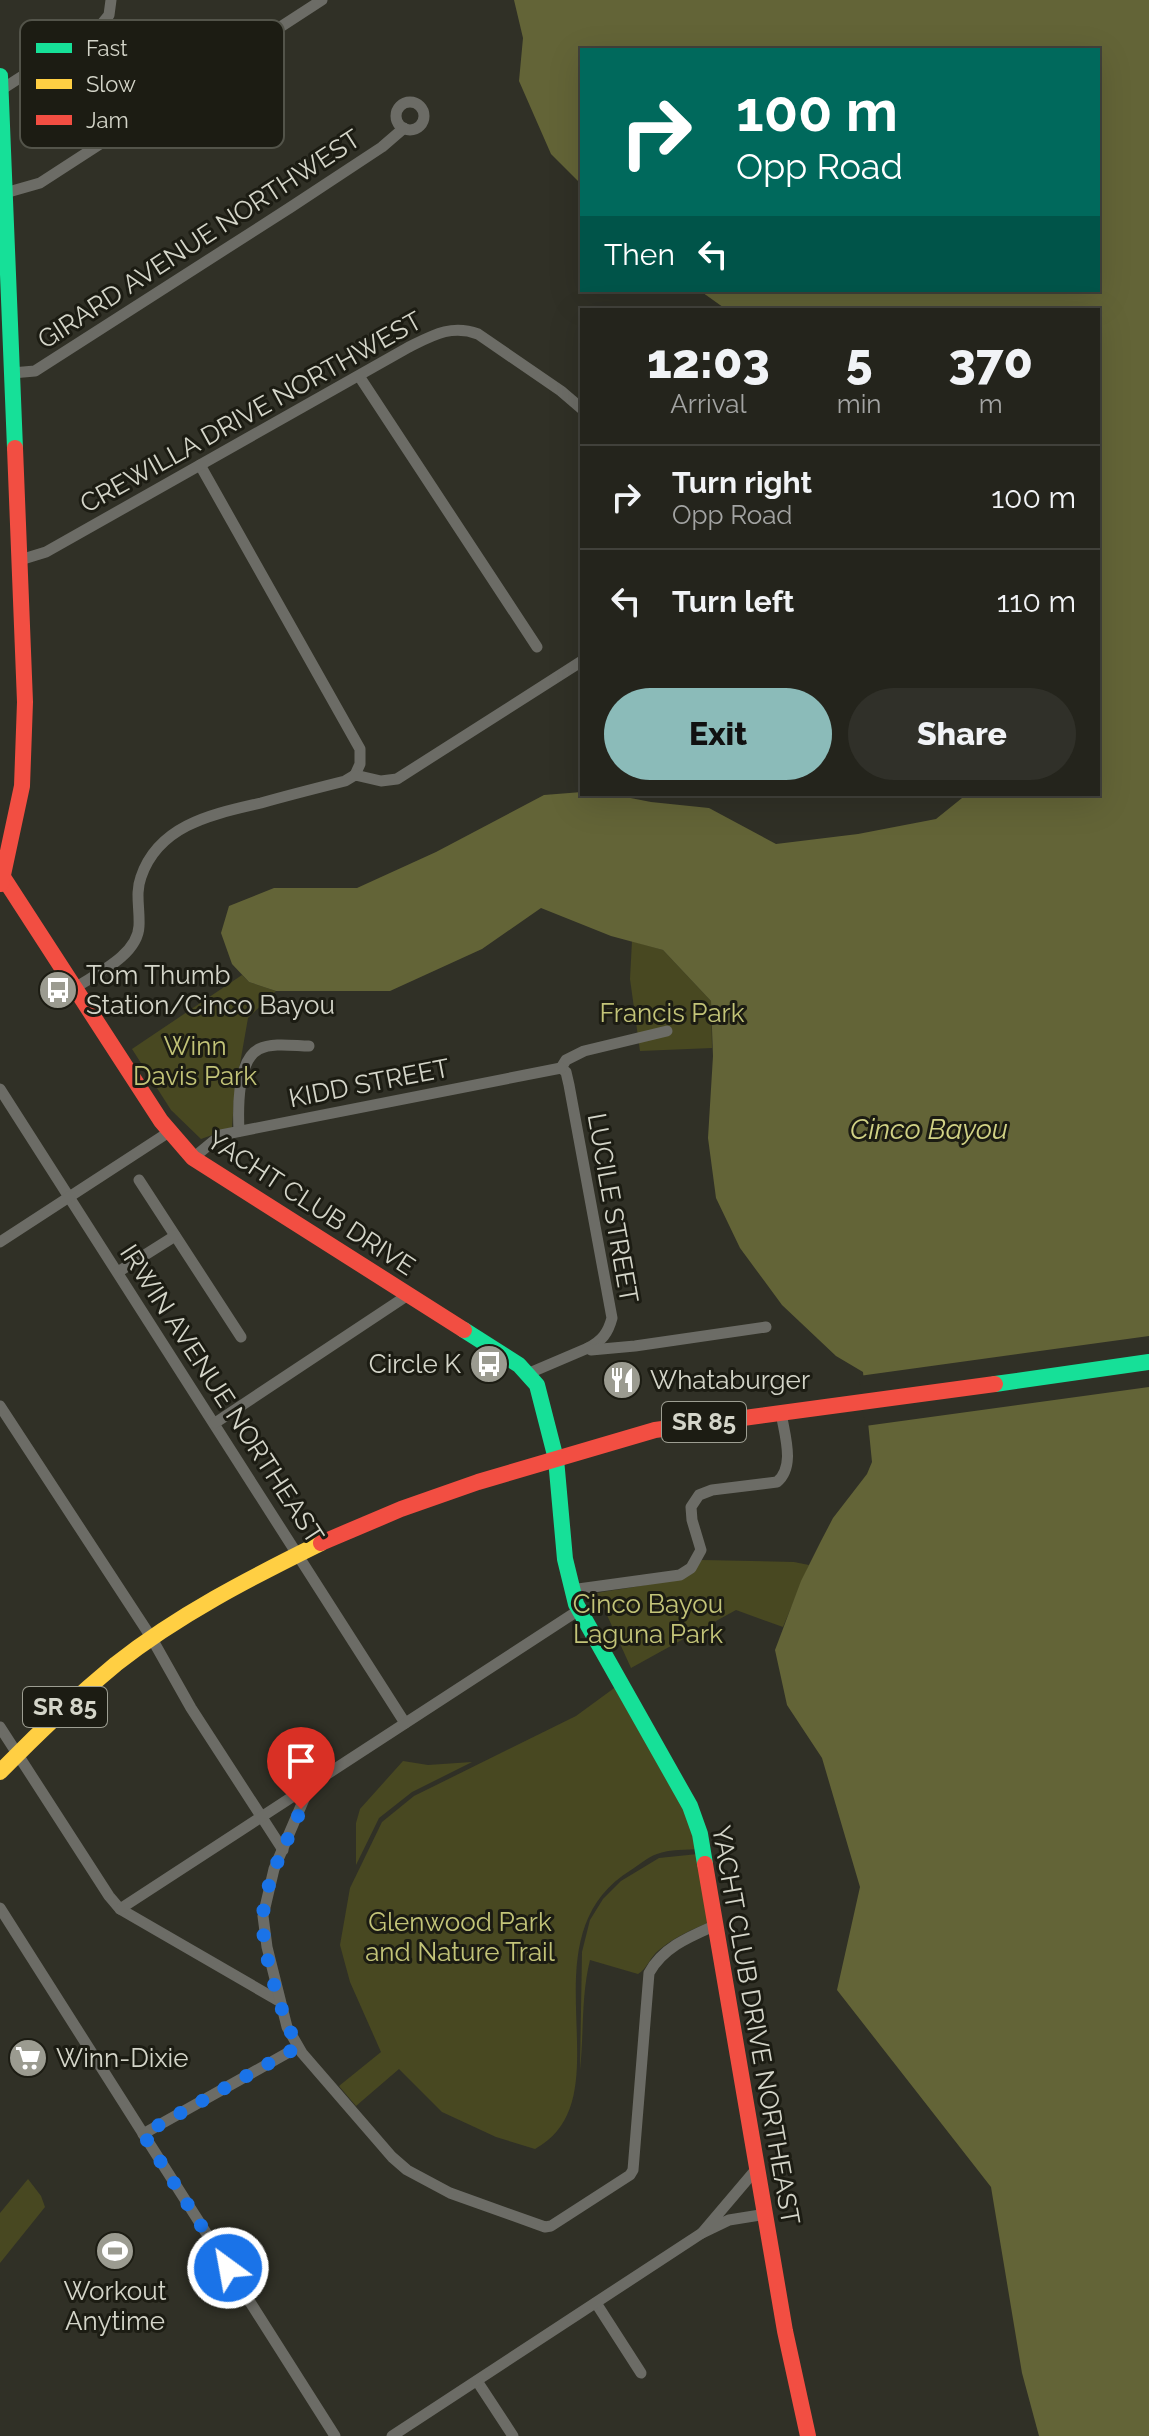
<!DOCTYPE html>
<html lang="en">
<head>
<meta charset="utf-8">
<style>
	:root { --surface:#24241c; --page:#303029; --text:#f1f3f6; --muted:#a3a4a3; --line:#41413b; --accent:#8bbbb9 }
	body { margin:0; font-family:Raleway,sans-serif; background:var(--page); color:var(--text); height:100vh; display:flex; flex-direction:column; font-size:30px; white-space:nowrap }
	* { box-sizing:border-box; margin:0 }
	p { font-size:26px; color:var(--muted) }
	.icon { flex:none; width:44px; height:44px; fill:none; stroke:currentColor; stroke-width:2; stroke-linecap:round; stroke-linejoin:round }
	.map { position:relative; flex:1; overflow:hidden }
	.side { position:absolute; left:580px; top:308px; width:520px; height:488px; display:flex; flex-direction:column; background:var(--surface); border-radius:0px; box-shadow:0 8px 32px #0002,0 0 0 2px var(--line) }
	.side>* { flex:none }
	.guide { position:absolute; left:580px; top:48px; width:520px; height:244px; border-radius:0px; box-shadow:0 8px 32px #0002,0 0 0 2px var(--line); background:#00695c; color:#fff; overflow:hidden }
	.pin { position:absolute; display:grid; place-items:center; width:68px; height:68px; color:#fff; margin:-82px -34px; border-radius:50% 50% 50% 0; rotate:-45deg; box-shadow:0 0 8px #0007 }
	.pin .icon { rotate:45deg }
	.me { position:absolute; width:88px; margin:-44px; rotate:328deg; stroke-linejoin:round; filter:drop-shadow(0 0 6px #0008) }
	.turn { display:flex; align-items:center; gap:28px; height:168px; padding:0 24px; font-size:36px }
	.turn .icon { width:104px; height:104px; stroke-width:2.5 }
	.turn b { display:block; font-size:56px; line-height:68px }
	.then { display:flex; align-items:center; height:76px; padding:0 24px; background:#0003; gap:16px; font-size:30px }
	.eta { display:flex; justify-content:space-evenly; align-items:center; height:136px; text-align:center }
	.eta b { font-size:48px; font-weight:800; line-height:56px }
	.primary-button { display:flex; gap:16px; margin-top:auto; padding:16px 24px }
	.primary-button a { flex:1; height:92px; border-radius:48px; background:var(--accent); color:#111; font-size:32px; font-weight:800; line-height:92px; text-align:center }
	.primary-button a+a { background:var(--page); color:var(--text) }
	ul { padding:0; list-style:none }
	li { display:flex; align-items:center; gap:24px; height:104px; padding:0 24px; border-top:2px solid var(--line) }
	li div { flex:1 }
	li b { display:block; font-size:30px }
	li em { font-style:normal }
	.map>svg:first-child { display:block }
	.green { fill:#484821 }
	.water { fill:#636437 }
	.pier { fill:#303026 }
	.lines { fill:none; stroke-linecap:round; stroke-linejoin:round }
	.street { stroke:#6c6c66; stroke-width:11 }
	.fast { stroke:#16e098; stroke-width:16 }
	.slow { stroke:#ffcf43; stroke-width:16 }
	.jam { stroke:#f24e42; stroke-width:16 }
	.route { stroke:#1a73e8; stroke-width:14; stroke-dasharray:0 25.2 }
	.labels { text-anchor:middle; stroke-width:6; stroke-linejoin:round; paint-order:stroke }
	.shield { fill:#1c1c13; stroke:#9d9e92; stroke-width:2 }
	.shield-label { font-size:24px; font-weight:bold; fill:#d4d5c9 }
	.street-label { font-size:26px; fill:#d4d5c9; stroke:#1c1c13 }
	.poi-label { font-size:26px; fill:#d4d5c9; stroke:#1c1c13; text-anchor:start }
	.park-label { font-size:26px; fill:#c3c478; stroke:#1c1c13 }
	.water-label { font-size:28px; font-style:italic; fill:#d1d285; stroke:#1c1c13 }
	.key { fill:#1c1c13; stroke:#53544a; stroke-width:2 }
	.key-label { font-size:22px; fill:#d4d5c9 }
</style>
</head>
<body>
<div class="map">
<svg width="1149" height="2436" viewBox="0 0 1149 2436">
	<rect width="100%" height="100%" fill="#303026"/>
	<g class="green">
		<polygon points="632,941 663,950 711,1001 712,1048 640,1051 630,979"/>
		<polygon points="242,975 249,982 276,991 248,1018 234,1098 232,1128 201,1139 171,1110 132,1049"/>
		<path d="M702,1560l92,2 15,3 -26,62 -47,-17 -105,58 -34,-75c26,-5 89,-10 105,-33z"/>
		<path d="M617,1686l59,102 24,61c-13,1 -31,0 -43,5 -9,3 -18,11 -26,16 -112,69 -2,228 -96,279l-39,-12 -54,-25 -43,-43 -43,37 -17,-20 42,-34 -31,-70 -10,-37 10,-57 32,-66 32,-26 162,-80z"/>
		<polygon points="403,1761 428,1765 472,1762 412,1792 379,1818 356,1865 356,1823 360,1809"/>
		<path d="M698,1854l12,68c-18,7 -37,16 -51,28 -9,7 -12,19 -21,24l-48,-14c-9,36 -6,74 -10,110l2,-118 8,-32 13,-21 18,-18 38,-23z"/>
		<polygon points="28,2179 41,2196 45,2207 0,2263 0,2213"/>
	</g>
	<polygon class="water" points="514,0 1149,0 1149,2436 1039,2436 1022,2373 991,2187 837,1990 860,1887 822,1758 787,1705 775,1650 801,1581 821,1541 833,1518 867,1474 872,1462 863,1372 836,1356 782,1305 740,1248 716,1198 708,1138 713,1056 711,1001 663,950 611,936 541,908 482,949 390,991 276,991 249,982 232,964 221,933 229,906 274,888 357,888 436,852 544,795 582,792 610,794 651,802 709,808 776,844 858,834 936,819 967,794 1098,794 1098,310 727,310 699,290 1098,290 1098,50 582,50 582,185 551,154 519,81 523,38"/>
	<polygon class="pier" points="1149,1336 1149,1387 865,1426 859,1376"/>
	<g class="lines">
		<g class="street">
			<polyline points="1,90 100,26 109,15 111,0"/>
			<circle cx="410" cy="116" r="14"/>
			<polyline points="5,193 40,183 322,0"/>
			<polyline points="12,373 35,371 291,207 382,147 404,128"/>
			<polyline points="359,376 537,647"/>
			<polyline points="200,465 360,749 360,764 355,775"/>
			<path d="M20,560l26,-8 363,-205c24,-12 43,-23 69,-13l83,57 21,18"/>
			<path d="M75,988c21,-14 63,-33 64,-62 1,-17 -4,-33 2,-49 18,-53 73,-63 120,-74 28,-8 56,-15 84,-22l10,-6 26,6 16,-2 185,-118"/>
			<path d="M561,1068l5,4 3,13 43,233c-4,15 -10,23 -24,30"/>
			<polyline points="561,1068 566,1060 584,1051 667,1031"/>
			<polyline points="0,1089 405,1723"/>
			<path d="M239,1131c-1,-21 -2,-71 20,-82 14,-7 36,-3 50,-3"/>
			<polyline points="193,1158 221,1135 561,1068"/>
			<polyline points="139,1180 241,1337"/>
			<polyline points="0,1242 169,1132"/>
			<polyline points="118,1272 175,1236"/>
			<polyline points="527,1374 588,1348 591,1350 635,1346 766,1327"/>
			<polyline points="0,1406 151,1637 191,1708 283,1850"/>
			<polyline points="215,1423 408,1295"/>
			<path d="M571,1590l109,-15 11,-7 10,-18 -9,-30 -1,-13 8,-12 13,-5 65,-8c19,-16 7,-48 4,-70"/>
			<polyline points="0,1727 109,1896 120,1909 279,2001"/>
			<path d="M310,1785l-36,84 -11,47 4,31 20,80 15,26 90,104 15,13 43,23 95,34 6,-1 79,-51 3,-5 16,-197c14,-26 42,-37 67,-48"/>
			<polyline points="0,1908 335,2436"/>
			<polyline points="120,1909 579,1610"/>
			<polyline points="143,2134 298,2047"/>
			<polyline points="758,2167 702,2233 729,2220 766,2214"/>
			<polyline points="596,2303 641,2373"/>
			<polyline points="477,2381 513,2436"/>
			<polyline points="392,2436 702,2233"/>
		</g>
		<g class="fast">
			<polyline points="0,76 15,448"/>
			<polyline points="464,1330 519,1365 537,1385 556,1459 565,1559 576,1604 690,1806 700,1834 705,1864"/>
			<polyline points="995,1384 1149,1362"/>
		</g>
		<path class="slow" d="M0,1772c37,-38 75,-74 116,-108 62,-49 134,-86 205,-121"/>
		<g class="jam">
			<polyline points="3,877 161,1121 193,1158 464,1330"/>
			<polyline points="1,884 22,786 25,702 15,448"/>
			<polyline points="321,1543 401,1509 478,1482 655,1430 995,1384"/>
			<polyline points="705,1864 785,2331 808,2436"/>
		</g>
	</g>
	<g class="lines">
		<path class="route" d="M228,2268l-85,-134 155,-87c-16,-29 -38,-100 -35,-132 3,-37 24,-72 38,-106"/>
	</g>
	<defs>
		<symbol id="bus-disc" viewBox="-11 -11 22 22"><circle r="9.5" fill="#9b9b90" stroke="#1c1c13"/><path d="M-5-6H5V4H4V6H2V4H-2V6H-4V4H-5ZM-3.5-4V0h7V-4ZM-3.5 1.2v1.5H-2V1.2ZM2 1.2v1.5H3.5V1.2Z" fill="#fff"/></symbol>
		<symbol id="restaurant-disc" viewBox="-11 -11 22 22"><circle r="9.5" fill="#9b9b90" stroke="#1c1c13"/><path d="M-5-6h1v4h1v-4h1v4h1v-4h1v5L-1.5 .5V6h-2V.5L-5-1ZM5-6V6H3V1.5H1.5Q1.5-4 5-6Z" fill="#fff"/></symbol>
		<symbol id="supermarket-disc" viewBox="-11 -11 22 22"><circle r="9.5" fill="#9b9b90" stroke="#1c1c13"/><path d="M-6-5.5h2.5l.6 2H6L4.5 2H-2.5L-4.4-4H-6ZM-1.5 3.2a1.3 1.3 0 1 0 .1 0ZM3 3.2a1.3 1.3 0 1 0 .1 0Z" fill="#fff"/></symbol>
		<symbol id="stadium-disc" viewBox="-11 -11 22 22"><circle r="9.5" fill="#9b9b90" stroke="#1c1c13"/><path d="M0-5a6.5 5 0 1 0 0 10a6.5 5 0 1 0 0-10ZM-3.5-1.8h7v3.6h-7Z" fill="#fff"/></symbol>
	</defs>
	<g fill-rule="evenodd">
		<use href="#bus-disc" x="36" y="968" width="44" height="44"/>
		<use href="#bus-disc" x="467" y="1342" width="44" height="44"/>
		<use href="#restaurant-disc" x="600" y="1358" width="44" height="44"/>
		<use href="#supermarket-disc" x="6" y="2036" width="44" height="44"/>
		<use href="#stadium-disc" x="93" y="2229" width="44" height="44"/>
	</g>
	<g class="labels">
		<g class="shield">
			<rect x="662" y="1402" width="84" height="40" rx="6"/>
			<rect x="23" y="1687" width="84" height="40" rx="6"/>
		</g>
		<g class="shield-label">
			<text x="704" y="1430">SR 85</text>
			<text x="65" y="1715">SR 85</text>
		</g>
		<g class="street-label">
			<text transform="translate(199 239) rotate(-33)" y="9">GIRARD AVENUE NORTHWEST</text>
			<text transform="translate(251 412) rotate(-29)" y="9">CREWILLA DRIVE NORTHWEST</text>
			<text transform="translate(369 1083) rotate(-11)" y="9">KIDD STREET</text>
			<text transform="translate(311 1203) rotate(33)" y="9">YACHT CLUB DRIVE</text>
			<text transform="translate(613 1208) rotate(80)" y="9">LUCILE STREET</text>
			<text transform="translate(222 1394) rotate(57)" y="9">IRWIN AVENUE NORTHEAST</text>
			<text transform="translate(756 2025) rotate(80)" y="9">YACHT CLUB DRIVE NORTHEAST</text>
		</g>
		<g class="poi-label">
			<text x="86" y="984">Tom Thumb<tspan x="86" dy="30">Station/Cinco Bayou</tspan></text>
			<text x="461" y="1373" text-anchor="end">Circle K</text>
			<text x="650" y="1389">Whataburger</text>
			<text x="56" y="2067">Winn-Dixie</text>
			<text x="115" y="2300" text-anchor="middle">Workout<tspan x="115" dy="30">Anytime</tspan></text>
		</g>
		<g class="park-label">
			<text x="672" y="1022">Francis Park</text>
			<text x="195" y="1055">Winn<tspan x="195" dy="30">Davis Park</tspan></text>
			<text x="648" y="1613">Cinco Bayou<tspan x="648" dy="30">Laguna Park</tspan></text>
			<text x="460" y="1931">Glenwood Park<tspan x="460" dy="30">and Nature Trail</tspan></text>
		</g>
		<g class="water-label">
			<text x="929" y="1139">Cinco Bayou</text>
		</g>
	</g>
	<rect x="20" y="20" width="264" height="128" rx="12" class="key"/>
	<rect x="36" y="43" width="36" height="10" fill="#16e098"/>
	<rect x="36" y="79" width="36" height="10" fill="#ffcf43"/>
	<rect x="36" y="115" width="36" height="10" fill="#f24e42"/>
	<g class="key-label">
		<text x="86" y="56">Fast</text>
		<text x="86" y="92">Slow</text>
		<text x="86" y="128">Jam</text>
	</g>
</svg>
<div class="pin" style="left:301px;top:1809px;background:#d93025"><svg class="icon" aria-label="arrive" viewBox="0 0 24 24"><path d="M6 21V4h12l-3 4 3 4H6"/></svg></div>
<svg class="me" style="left:228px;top:2268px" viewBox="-20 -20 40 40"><circle r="17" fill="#1a73e8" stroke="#fff" stroke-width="3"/><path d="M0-11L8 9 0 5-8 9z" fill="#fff"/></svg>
<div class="guide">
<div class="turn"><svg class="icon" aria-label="right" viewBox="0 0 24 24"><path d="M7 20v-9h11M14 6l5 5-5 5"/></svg><div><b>100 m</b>Opp Road</div></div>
<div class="then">Then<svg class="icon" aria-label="left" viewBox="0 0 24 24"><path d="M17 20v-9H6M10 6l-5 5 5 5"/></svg></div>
</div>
<section class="side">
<div class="eta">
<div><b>12:03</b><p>Arrival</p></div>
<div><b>5</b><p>min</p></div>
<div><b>370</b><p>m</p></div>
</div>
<ul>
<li><svg class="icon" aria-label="right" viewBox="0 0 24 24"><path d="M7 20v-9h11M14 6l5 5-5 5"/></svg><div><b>Turn right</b><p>Opp Road</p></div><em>100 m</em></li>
<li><svg class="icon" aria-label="left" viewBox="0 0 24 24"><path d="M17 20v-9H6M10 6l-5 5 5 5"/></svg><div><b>Turn left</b></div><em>110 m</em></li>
</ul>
<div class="primary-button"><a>Exit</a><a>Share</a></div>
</section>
</div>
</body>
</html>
